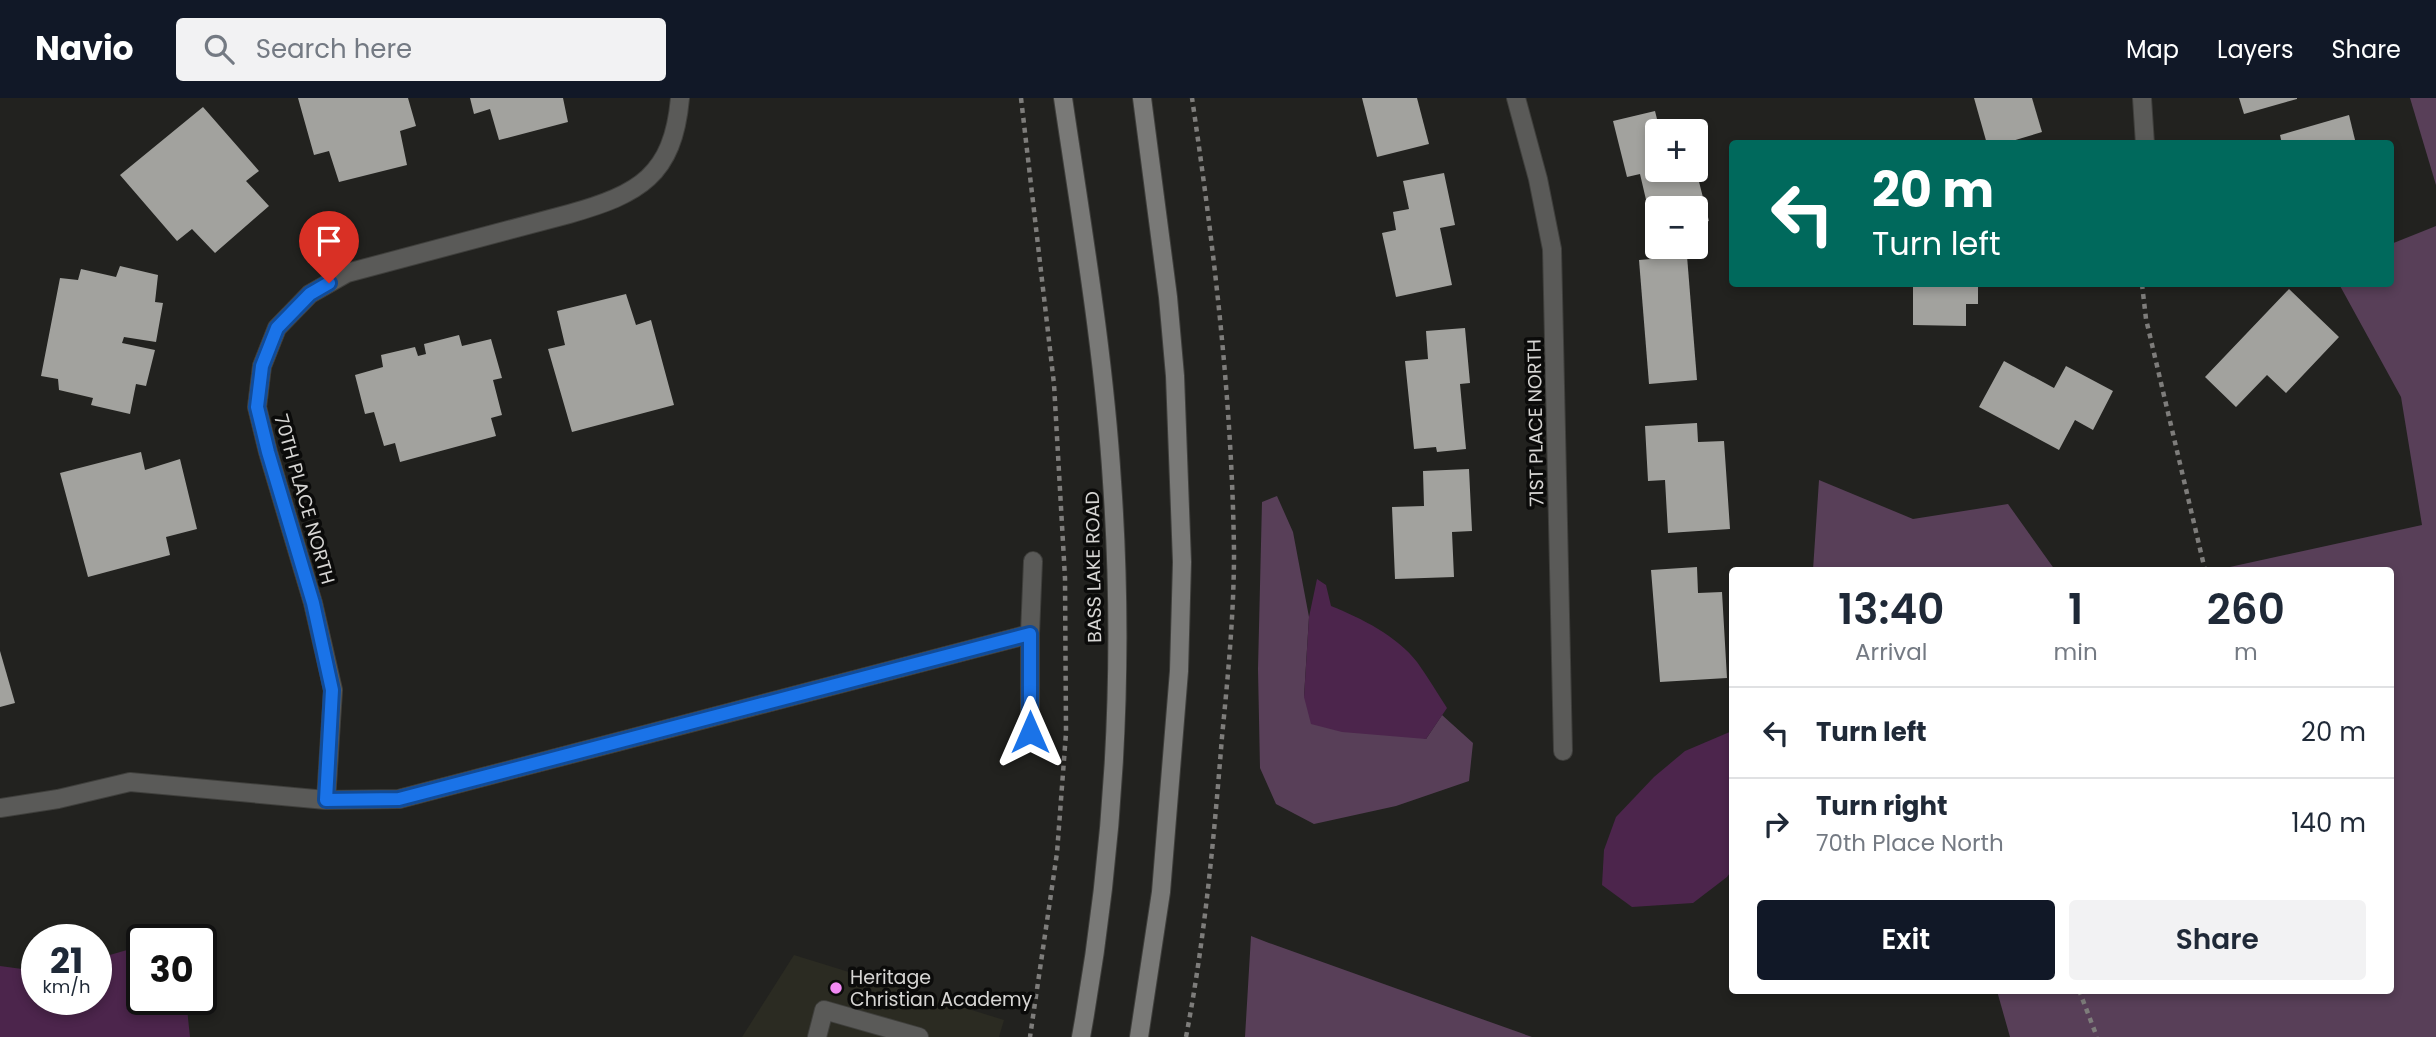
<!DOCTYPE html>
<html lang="en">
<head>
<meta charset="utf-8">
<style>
	:root { --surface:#fff; --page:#f2f2f3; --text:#1f2937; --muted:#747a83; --line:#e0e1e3; --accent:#111827 }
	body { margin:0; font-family:Poppins,sans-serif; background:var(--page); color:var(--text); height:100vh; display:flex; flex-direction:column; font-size:26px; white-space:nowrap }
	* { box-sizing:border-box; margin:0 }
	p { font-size:23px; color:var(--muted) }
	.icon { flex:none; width:38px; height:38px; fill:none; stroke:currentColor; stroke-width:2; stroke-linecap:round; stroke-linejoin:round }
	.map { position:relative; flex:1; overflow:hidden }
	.sheet { position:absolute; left:1729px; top:469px; width:665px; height:427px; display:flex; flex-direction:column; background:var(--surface); border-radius:7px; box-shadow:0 4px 10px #0003 }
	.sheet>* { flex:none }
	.guide { position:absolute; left:1729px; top:42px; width:665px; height:147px; border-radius:7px; box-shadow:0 4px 10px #0003; background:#00695c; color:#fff; overflow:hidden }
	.tools { position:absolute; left:1645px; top:21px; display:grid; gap:14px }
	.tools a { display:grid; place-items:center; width:63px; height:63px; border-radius:7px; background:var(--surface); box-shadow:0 4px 10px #0003; font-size:35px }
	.speed { position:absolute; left:21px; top:826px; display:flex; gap:14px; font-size:35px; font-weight:700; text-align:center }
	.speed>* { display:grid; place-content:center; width:91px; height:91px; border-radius:50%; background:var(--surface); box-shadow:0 4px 10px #0003; line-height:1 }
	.speed small { font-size:18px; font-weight:400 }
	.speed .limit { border:4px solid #111; border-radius:10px; background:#fff; color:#111 }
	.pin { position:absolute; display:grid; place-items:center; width:60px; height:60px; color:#fff; margin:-72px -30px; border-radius:50% 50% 50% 0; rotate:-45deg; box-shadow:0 0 7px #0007 }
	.pin .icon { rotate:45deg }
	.me { position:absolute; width:77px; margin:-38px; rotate:0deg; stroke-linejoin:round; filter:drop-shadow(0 0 5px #0008) }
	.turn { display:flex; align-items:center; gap:24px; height:147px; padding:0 28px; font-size:32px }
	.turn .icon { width:91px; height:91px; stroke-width:2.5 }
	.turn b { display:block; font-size:49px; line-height:60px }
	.eta { display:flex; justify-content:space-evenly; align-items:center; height:119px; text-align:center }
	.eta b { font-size:42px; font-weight:600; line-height:49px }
	.button { display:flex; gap:14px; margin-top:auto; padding:14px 28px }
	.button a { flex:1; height:80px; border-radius:7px; background:var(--accent); color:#fff; font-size:28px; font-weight:600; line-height:80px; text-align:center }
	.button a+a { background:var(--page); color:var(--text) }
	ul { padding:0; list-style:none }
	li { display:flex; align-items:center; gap:21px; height:91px; padding:0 28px; border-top:2px solid var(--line) }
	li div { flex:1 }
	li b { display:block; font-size:26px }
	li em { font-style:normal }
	header { display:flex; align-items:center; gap:42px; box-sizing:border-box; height:98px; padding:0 35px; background:var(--accent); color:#fff }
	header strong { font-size:33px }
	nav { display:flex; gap:38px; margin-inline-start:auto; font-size:24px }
	.search { width:490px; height:63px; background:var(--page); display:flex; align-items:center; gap:18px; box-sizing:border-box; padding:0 24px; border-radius:7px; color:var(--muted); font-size:26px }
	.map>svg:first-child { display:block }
	.built { fill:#2b2b22 }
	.green { fill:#583f58 }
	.water { fill:#4c254c }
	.building { fill:#a2a29e }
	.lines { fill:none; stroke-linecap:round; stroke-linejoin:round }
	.service-casing { stroke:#3f3f3c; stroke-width:20 }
	.minor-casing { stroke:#3f3f3c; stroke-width:20 }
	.secondary-casing { stroke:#3f3f3c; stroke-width:20 }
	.path { stroke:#7e7d7b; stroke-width:4.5; stroke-dasharray:5 5; stroke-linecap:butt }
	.service { stroke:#5a5a58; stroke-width:18 }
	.minor { stroke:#5a5a58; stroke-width:18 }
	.secondary { stroke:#797977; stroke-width:18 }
	.route-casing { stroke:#114b97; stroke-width:18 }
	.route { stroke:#1a73e8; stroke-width:12 }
	.poi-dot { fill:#f28af3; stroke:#0b0b0a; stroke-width:2.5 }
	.labels { text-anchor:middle; stroke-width:7; stroke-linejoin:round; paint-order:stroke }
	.street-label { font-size:19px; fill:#d7d6d4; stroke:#0b0b0a }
	.poi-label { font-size:19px; fill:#d7d6d4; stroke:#0b0b0a; text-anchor:start }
</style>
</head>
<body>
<header>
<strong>Navio</strong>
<div class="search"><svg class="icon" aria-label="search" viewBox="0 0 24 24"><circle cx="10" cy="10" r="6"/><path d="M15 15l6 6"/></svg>Search here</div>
<nav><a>Map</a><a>Layers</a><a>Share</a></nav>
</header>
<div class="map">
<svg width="2436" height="939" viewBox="0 0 2436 939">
	<rect width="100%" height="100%" fill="#22221f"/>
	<polygon class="built" points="794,857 1004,922 999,939 742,939"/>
	<g class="green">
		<polygon points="2410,0 2436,0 2436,87"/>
		<polygon points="2436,128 2436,939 2010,939 1997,893 2390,892 2390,472 2216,472 2422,427 2401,299 2339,186 2390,186 2391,146"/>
		<polygon points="1819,382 1913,421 2008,406 2055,472 1813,472"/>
		<polygon points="1277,398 1293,434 1309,519 1304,599 1426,641 1442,617 1473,645 1469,683 1396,708 1314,726 1276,706 1260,670 1258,571 1262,404"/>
		<polygon points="1251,838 1269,845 1532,939 1245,939"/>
	</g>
	<g class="water">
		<path d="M1317,481l9,6 5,21c30,12 66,30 86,56 11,15 20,31 30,46l-21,31 -84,-7 -31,-8 -7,-27 5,-80z"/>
		<polygon points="1732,633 1732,772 1727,779 1693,805 1632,809 1602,787 1604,752 1616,719 1654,679 1685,653"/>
		<polygon points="127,852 142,853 142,901 186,901 190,939 0,939 0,868 37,873 37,901 96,901 96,861"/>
	</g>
	<g class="building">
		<polygon points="298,0 408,0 416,28 400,33 407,67 339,84 329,53 314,57"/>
		<polygon points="470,0 563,0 568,24 499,42 490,11 474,16"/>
		<polygon points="1362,0 1417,0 1429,46 1377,59"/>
		<polygon points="1974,0 2032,0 2042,34 2002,46 1987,46"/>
		<polygon points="2239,0 2297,0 2297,1 2244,16"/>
		<polygon points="203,9 259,73 246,83 269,108 215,155 192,131 177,143 120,77"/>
		<polygon points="1655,13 1660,33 1657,33 1657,72 1696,72 1709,123 1696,127 1696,110 1657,110 1657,136 1654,136 1640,76 1627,79 1613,23"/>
		<polygon points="2349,17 2356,46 2282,46 2280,37"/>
		<polygon points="1444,75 1455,127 1440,130 1452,187 1396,199 1382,135 1396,132 1393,114 1409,111 1403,83"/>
		<polygon points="1687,158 1697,282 1649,286 1639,162"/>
		<polygon points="120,168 158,177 155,204 163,205 156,244 124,239 122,245 155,252 146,288 136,286 130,316 91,307 93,300 59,292 58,281 41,278 60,180 78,182 81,171 116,179"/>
		<polygon points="1913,186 1978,186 1978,206 1966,206 1966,228 1913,227"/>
		<polygon points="2289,191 2339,239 2286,295 2267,277 2236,309 2205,279"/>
		<polygon points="626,196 636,227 651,222 674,307 572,334 548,251 565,247 557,213"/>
		<polygon points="1465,230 1470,285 1460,286 1466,351 1437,354 1436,349 1414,351 1405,263 1428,261 1426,233"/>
		<polygon points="459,237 462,248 491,241 502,280 493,282 502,317 491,320 496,338 400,364 395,345 384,348 374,314 365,316 355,277 383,269 381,257 415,249 418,258 426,256 424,246"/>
		<polygon points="2004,263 2054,290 2066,268 2113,293 2093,332 2075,322 2059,352 1979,309"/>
		<polygon points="1697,325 1698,344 1724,343 1730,431 1668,435 1665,382 1648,383 1645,328"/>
		<polygon points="141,354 145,372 180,361 197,431 166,439 170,457 88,479 60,375"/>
		<polygon points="1469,371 1472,433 1452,434 1454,479 1395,481 1392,409 1424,408 1423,373"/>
		<polygon points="1697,469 1698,495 1722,494 1727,580 1660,584 1651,472"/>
		<polygon points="0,553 15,605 0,609"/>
	</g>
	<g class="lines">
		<defs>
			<polyline id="service" points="817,939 824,912 919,939"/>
			<g id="minor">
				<polyline points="1516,0 1538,81 1552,151 1563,653"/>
				<polyline points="2142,0 2145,46"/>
				<polyline points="1030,634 1030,536 1033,463"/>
				<path d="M326,702l7,-110 -20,-87 -45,-151 -11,-45 5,-41 15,-38 33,-34 37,-21 222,-59c70,-20 104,-38 111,-116"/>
				<polyline points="0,710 58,701 130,684 326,702 399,701 1030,536"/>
			</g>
			<g id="secondary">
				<path d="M1063,0c19,128 41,255 49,384 13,185 2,373 -31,555"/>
				<polyline points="1139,939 1161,794 1179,573 1182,464 1175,278 1168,199 1142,0"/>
			</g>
		</defs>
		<use href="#service" class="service-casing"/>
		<use href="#minor" class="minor-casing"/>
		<use href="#secondary" class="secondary-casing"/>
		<g class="path">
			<polyline points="1021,0 1054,286 1065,480 1066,635 1057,755 1030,939"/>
			<polyline points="2142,186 2146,221 2205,472"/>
			<polyline points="2079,892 2097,939"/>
			<path d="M1186,939c19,-99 28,-200 36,-300 6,-62 12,-123 12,-185 -2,-152 -20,-304 -42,-454"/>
		</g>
		<use href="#service" class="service"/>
		<use href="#minor" class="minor"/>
		<use href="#secondary" class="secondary"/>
	</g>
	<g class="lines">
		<defs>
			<polyline id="route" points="329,185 310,196 277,230 262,268 257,309 268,354 313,505 332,592 326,702 399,701 1030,536 1030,634"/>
		</defs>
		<use href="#route" class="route-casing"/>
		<use href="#route" class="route"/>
	</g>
	<circle class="poi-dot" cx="836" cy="890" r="7"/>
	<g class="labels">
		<g class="street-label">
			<text transform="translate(1535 325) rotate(-91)" y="7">71ST PLACE NORTH</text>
			<text transform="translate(305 401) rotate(74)" y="7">70TH PLACE NORTH</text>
			<text transform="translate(1093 469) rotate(-91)" y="7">BASS LAKE ROAD</text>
		</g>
		<g class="poi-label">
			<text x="850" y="886">Heritage<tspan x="850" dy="22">Christian Academy</tspan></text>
		</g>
	</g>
</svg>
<div class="tools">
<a>+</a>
<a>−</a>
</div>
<div class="speed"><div>21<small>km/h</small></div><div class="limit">30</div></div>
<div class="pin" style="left:329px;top:185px;background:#d93025"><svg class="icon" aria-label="arrive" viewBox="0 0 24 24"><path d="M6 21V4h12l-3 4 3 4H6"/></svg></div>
<svg class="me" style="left:1030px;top:634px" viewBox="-20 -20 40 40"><path d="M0-17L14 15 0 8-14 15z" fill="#1a73e8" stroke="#fff" stroke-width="4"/></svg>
<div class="guide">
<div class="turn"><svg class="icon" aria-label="left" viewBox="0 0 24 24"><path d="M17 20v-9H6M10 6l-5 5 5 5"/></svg><div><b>20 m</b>Turn left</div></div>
</div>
<section class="sheet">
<div class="eta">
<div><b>13:40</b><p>Arrival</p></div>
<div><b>1</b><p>min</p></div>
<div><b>260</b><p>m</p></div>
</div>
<ul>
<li><svg class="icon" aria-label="left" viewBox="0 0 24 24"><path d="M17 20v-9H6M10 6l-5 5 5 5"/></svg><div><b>Turn left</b></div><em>20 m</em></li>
<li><svg class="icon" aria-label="right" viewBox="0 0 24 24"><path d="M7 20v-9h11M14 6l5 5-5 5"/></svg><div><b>Turn right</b><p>70th Place North</p></div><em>140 m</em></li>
</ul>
<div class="button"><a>Exit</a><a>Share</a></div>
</section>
</div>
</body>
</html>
